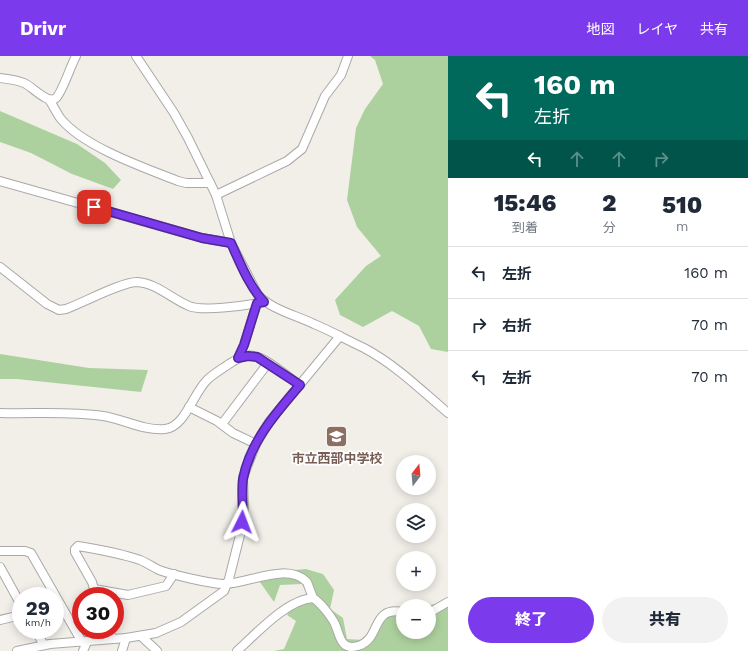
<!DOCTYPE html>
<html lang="ja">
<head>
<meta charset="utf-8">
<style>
	:root { --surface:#fff; --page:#f2f2f3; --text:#1f2937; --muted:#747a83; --line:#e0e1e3; --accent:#7c3aed }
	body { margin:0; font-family:"Work Sans","Noto Sans JP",sans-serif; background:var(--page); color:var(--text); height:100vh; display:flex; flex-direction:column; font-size:15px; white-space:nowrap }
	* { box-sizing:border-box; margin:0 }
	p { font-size:13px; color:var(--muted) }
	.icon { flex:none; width:22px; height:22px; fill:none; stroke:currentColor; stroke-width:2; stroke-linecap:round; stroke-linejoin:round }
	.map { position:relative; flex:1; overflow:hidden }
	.details { display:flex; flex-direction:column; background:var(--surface); width:300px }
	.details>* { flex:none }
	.hud { background:#00695c; color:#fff; overflow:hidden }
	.needle { width:26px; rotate:16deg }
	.buttons { position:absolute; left:396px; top:399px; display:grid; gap:8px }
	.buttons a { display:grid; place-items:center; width:40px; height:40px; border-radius:50%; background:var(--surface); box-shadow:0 2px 10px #0003; font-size:20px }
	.speed { position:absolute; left:12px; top:531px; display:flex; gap:8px; font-size:20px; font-weight:700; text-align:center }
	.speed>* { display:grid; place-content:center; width:52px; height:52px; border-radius:50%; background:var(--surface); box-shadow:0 2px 10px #0003; line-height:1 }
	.speed small { font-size:10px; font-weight:400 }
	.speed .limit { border:6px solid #d22; background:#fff; color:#111 }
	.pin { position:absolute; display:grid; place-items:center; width:34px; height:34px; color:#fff; margin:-17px; border-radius:8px; box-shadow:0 2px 6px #0006 }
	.me { position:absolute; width:44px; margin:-22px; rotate:3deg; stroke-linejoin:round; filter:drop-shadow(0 0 3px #0008) }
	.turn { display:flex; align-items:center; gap:14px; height:84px; padding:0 20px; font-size:18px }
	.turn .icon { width:52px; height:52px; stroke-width:2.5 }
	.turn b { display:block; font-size:28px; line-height:34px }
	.lanes { display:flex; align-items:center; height:38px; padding:0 20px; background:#0003; justify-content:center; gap:20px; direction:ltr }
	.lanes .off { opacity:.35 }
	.eta { display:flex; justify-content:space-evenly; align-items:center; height:68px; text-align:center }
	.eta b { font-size:24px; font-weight:800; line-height:28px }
	.primary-button { display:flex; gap:8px; margin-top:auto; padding:8px 20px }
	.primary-button a { flex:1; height:46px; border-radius:24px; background:var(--accent); color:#fff; font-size:16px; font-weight:800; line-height:46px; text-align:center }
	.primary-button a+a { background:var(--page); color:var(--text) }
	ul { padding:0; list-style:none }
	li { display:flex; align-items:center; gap:12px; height:52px; padding:0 20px; border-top:1px solid var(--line) }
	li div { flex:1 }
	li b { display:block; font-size:15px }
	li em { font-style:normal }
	header { display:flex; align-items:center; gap:24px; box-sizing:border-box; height:56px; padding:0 20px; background:var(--accent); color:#fff }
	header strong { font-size:19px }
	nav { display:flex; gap:22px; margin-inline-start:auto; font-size:14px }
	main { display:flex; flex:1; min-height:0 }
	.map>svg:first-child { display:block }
	.forest { fill:#add19e }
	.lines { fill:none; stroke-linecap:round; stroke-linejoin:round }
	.minor-casing { stroke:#a9a9a9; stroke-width:10 }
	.minor { stroke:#fff; stroke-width:8 }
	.route-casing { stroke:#51269a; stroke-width:10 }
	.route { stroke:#7c3aed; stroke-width:7 }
	.labels { text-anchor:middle; stroke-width:3.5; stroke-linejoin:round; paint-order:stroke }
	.education-label { font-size:13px; font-weight:bold; fill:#785e54; stroke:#fff }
</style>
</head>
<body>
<header>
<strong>Drivr</strong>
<nav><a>地図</a><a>レイヤ</a><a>共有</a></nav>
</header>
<main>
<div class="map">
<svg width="448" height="595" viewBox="0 0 448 595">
	<rect width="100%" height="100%" fill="#f2efe9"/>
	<g class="forest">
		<polygon points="370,0 448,0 448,296 431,293 419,270 392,255 363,271 340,259 335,244 366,210 381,200 357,171 347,144 356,72 365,53 383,28 375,4"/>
		<polygon points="0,55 77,88 105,107 121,124 113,133 72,118 31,97 0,86"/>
		<polygon points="0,298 89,312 148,314 141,336 17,323 0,323"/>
		<polygon points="306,513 323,518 334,534 330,553 343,562 347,583 363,584 381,563 400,551 403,551 403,576 429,576 429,550 423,550 448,546 448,595 274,595 284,593 296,565 287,559 294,549 310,543 302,528 280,529 274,546 257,522 294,514"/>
	</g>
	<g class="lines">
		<defs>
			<g id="minor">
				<path d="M136,0l38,57 14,25 28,57 15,48 27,52c14,15 38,20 56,29 17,7 33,16 50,24 32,17 57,42 84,65"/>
				<path d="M0,22c8,1 17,2 24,5 9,4 24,22 32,15 6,-5 15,-33 20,-42"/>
				<path d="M50,45c4,6 7,13 11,18 23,28 84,49 117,62l8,2h24"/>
				<polyline points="0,125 202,182 231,187"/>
				<polyline points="216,139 287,105 302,93 325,40 341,19 348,0"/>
				<path d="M0,211l47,37 12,6 7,-1c17,-6 55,-27 71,-27 19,1 35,17 52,24 13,6 60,-1 75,-4"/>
				<polyline points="238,302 244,289 257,247"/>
				<polyline points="189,351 217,365 233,377 256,388"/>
				<path d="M0,357c34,1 69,-2 103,3 20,3 41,15 62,13 20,-2 28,-35 42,-49 6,-6 15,-11 22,-16 8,-5 15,-10 25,-8 11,1 35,22 46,29"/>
				<polyline points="222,368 268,307"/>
				<polyline points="0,495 25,495 31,497 82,586"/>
				<polyline points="0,511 21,549"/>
				<polyline points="94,533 128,539 166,530 174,518"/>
				<path d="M92,540l2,-7 -2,-7 -17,-30v-3l3,-3c18,3 45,8 62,14 7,3 13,7 19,10 14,5 49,13 63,14 25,1 64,-23 85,-2l6,16"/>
				<polyline points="429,557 448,546"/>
				<polyline points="0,564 21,559"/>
				<polyline points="35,574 44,589"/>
				<polyline points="105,574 114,583"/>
				<polyline points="141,580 157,595"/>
				<polyline points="17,595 50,588 126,582 156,577 181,566 224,535 229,523 241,475 244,457 243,421 256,388 269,366 340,280"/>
				<polyline points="83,595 87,586"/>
				<polyline points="122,595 126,582"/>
				<path d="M237,595c19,-17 49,-51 76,-53 7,4 18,18 22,26 5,11 5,27 23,22 24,-7 12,-40 45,-34"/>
			</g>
		</defs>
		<use href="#minor" class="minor-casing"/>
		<use href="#minor" class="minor"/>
	</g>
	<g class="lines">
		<defs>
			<path id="route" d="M94,151l108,31 29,5c9,20 18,43 33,59l-7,1 -13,42 -6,13 10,-2 9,1 43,28c-24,28 -50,57 -57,94 -2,14 1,29 -1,43"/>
		</defs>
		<use href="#route" class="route-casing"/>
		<use href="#route" class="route"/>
	</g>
	<defs>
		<symbol id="school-square" viewBox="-11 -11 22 22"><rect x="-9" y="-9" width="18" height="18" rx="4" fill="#8d6e63" stroke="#fff"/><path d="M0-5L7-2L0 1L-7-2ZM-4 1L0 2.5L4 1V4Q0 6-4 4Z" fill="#fff"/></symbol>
	</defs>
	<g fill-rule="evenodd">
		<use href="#school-square" x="324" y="368" width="25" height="25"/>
	</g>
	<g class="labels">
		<g class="education-label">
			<text x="337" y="407">市立西部中学校</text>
		</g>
	</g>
</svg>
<div class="buttons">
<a><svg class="needle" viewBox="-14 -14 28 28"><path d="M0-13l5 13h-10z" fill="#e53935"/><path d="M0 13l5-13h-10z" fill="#747a83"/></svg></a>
<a><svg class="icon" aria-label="layers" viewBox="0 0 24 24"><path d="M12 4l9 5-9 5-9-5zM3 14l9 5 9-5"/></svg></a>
<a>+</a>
<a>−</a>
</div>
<div class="speed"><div>29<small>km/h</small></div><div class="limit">30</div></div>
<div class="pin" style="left:94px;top:151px;background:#d93025"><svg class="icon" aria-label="arrive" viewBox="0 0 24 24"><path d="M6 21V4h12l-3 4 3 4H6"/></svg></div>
<svg class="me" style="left:242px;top:466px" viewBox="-20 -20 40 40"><path d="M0-17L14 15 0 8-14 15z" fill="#7c3aed" stroke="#fff" stroke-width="4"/></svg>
</div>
<section class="details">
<div class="hud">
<div class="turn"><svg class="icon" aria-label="left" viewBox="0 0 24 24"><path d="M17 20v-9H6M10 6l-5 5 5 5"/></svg><div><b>160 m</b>左折</div></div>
<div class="lanes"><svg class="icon" aria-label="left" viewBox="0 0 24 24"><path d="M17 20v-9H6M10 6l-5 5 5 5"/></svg><svg class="icon off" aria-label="ahead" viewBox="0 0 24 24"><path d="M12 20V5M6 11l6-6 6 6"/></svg><svg class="icon off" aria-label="ahead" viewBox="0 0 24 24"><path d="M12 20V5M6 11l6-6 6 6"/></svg><svg class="icon off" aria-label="right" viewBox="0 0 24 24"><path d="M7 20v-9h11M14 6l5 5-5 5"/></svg></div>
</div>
<div class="eta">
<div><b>15:46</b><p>到着</p></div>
<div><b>2</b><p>分</p></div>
<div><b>510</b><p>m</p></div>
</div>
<ul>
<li><svg class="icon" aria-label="left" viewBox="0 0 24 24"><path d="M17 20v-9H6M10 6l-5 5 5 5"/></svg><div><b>左折</b></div><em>160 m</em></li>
<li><svg class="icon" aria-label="right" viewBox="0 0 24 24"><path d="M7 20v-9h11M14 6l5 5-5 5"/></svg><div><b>右折</b></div><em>70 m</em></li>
<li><svg class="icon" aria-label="left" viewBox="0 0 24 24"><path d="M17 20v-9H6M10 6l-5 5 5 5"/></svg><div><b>左折</b></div><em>70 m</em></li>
</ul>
<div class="primary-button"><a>終了</a><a>共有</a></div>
</section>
</main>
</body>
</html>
